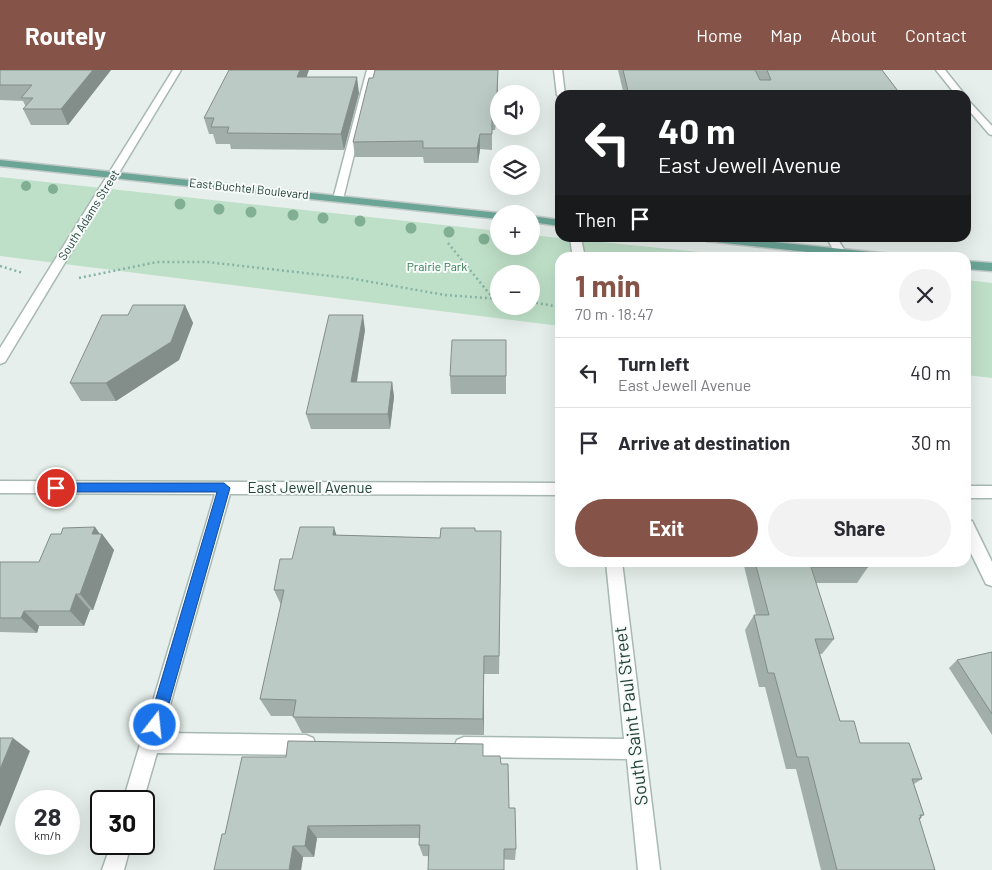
<!DOCTYPE html>
<html lang="en">
<head>
<meta charset="utf-8">
<style>
	:root { --surface:#fff; --page:#f2f2f3; --text:#2b2b33; --muted:#7c7c81; --line:#e1e1e2; --accent:#855347 }
	body { margin:0; font-family:Barlow,sans-serif; background:var(--page); color:var(--text); height:100vh; display:flex; flex-direction:column; font-size:19px; white-space:nowrap }
	* { box-sizing:border-box; margin:0 }
	p { font-size:16px; color:var(--muted) }
	.icon { flex:none; width:28px; height:28px; fill:none; stroke:currentColor; stroke-width:2; stroke-linecap:round; stroke-linejoin:round }
	.map { position:relative; flex:1; overflow:hidden }
	.panel { position:absolute; left:555px; top:182px; width:416px; height:315px; display:flex; flex-direction:column; background:var(--surface); border-radius:15px; box-shadow:0 5px 20px #0002 }
	.panel>* { flex:none }
	.hud { position:absolute; left:555px; top:20px; width:416px; height:152px; border-radius:15px; box-shadow:0 5px 20px #0002; background:#202124; color:#fff; overflow:hidden }
	.tools { position:absolute; left:490px; top:15px; display:grid; gap:10px }
	.tools a { display:grid; place-items:center; width:50px; height:50px; border-radius:50%; background:var(--surface); box-shadow:0 5px 20px #0002; font-size:25px }
	.speed { position:absolute; left:15px; top:720px; display:flex; gap:10px; font-size:25px; font-weight:700; text-align:center }
	.speed>* { display:grid; place-content:center; width:65px; height:65px; border-radius:50%; background:var(--surface); box-shadow:0 5px 20px #0002; line-height:1 }
	.speed small { font-size:12px; font-weight:400 }
	.speed .limit { border:2px solid #111; border-radius:8px; background:#fff; color:#111 }
	.pin { position:absolute; display:grid; place-items:center; width:42px; height:42px; color:#fff; margin:-21px; border:2px solid #fff; border-radius:50%; box-shadow:0 1px 5px #0007 }
	.me { position:absolute; width:55px; margin:-28px; rotate:16deg; stroke-linejoin:round; filter:drop-shadow(0 0 4px #0008) }
	.turn { display:flex; align-items:center; gap:18px; height:105px; padding:0 20px; font-size:22px }
	.turn .icon { width:65px; height:65px; stroke-width:2.5 }
	.turn b { display:block; font-size:35px; line-height:42px }
	.then { display:flex; align-items:center; height:48px; padding:0 20px; background:#0003; gap:10px; font-size:19px }
	.round { display:grid; place-items:center; flex:none; width:52px; height:52px; border-radius:26px; background:var(--page) }
	.headline { display:flex; align-items:center; justify-content:space-between; height:85px; padding:0 20px }
	h1 { font-size:30px; font-weight:700; line-height:38px; color:var(--accent) }
	.button { display:flex; gap:10px; margin-top:auto; padding:10px 20px }
	.button a { flex:1; height:58px; border-radius:30px; background:var(--accent); color:#fff; font-size:20px; font-weight:700; line-height:58px; text-align:center }
	.button a+a { background:var(--page); color:var(--text) }
	ul { padding:0; list-style:none }
	li { display:flex; align-items:center; gap:15px; height:70px; padding:0 20px; border-top:1px solid var(--line) }
	li div { flex:1 }
	li b { display:block; font-size:19px }
	li em { font-style:normal }
	header { display:flex; align-items:center; gap:30px; box-sizing:border-box; height:70px; padding:0 25px; background:var(--accent); color:#fff }
	header strong { font-size:24px }
	nav { display:flex; gap:28px; margin-inline-start:auto; font-size:18px }
	.map>svg:first-child { display:block }
	.green { fill:#bfe0c8; fill-rule:evenodd }
	.lines { fill:none; stroke-linecap:round; stroke-linejoin:round }
	.minor-casing { stroke:#a8b8b2; stroke-width:3 }
	.major-casing { stroke:#c2cac8; stroke-width:3 }
	.path { stroke:#86b3a5; stroke-width:2.5; stroke-dasharray:2 3; stroke-linecap:butt }
	.minor { fill:#fff; fill-rule:evenodd }
	.major { fill:#6aa596; fill-rule:evenodd }
	.tree { fill:#80af93 }
	.wall { fill:#a1aea9 }
	.shaded-wall { fill:#838d89 }
	.building { fill:#bbcac4; stroke:#838d89 }
	.route { fill:#1a73e8; stroke:#114b97 }
	.labels { text-anchor:middle; stroke-width:4; stroke-linejoin:round; paint-order:stroke }
	.far-street-label { font-size:12px; fill:#24423a; stroke:#f7fbf9 }
	.far-park-label { font-size:12px; fill:#2d7a4b; stroke:#f7fbf9 }
	.street-label { font-size:15px; fill:#24423a; stroke:#f7fbf9 }
	.near-street-label { font-size:18px; fill:#24423a; stroke:#f7fbf9 }
</style>
</head>
<body>
<header>
<strong>Routely</strong>
<nav><a>Home</a><a>Map</a><a>About</a><a>Contact</a></nav>
</header>
<div class="map">
<svg width="992" height="800" viewBox="0 0 992 800">
	<rect width="100%" height="100%" fill="#e6efeb"/>
	<g class="green">
		<path d="M0,107l499,54v15h32v-11l218,22 -189,1v68l-560,-70zM499,204h32v32h-32z"/>
		<polygon points="966,210 992,213 992,308 966,305"/>
	</g>
	<g class="lines">
		<defs>
			<g id="minor">
				<polygon points="173,0 181,0 5,292 0,294 0,278"/>
				<polygon points="367,0 375,0 343,129 338,132 333,129"/>
				<polygon points="554,0 562,0 565,25 560,25 560,27 557,25"/>
				<polygon points="936,0 945,0 965,25 956,25"/>
				<polygon points="966,28 992,56 992,65 989,64 966,37"/>
				<polygon points="570,168 581,168 585,188 573,188"/>
				<polygon points="827,168 837,168 845,181 843,183 835,183"/>
				<polygon points="0,411 560,413 560,425 230,424 162,663 306,665 313,668 316,675 313,682 306,685 157,683 143,731 123,731 215,424 0,423"/>
				<rect x="966" y="416" width="26" height="12"/>
				<polygon points="966,450 972,451 992,492 992,516 986,514 966,473"/>
				<polygon points="606,492 622,492 660,800 638,800 627,689 464,687 457,684 454,677 457,670 464,667 624,669"/>
				<polygon points="111,774 131,774 124,800 102,800"/>
			</g>
			<g id="major">
				<polygon points="0,90 499,143 503,144 499,144 499,149 0,96"/>
				<polygon points="531,146 560,150 560,156 531,152"/>
				<polygon points="701,168 734,168 900,185 905,188 862,188 706,171"/>
				<polygon points="966,191 992,193 992,201 966,199"/>
			</g>
		</defs>
		<use href="#minor" class="minor-casing"/>
		<use href="#major" class="major-casing"/>
		<g class="path">
			<polyline points="448,173 492,227"/>
			<polyline points="0,196 23,203"/>
			<polyline points="79,208 157,192 207,192 349,208 445,225 499,229"/>
			<polyline points="531,232 560,237"/>
		</g>
		<use href="#minor" class="minor"/>
		<use href="#major" class="major"/>
	</g>
	<g class="tree">
		<circle cx="26" cy="116" r="5"/>
		<circle cx="53" cy="119" r="5"/>
		<circle cx="180" cy="134" r="5.5"/>
		<circle cx="219" cy="139" r="5.5"/>
		<circle cx="251" cy="142" r="5.5"/>
		<circle cx="293" cy="145" r="5.5"/>
		<circle cx="323" cy="148" r="5.5"/>
		<circle cx="360" cy="151" r="5.5"/>
		<circle cx="411" cy="158" r="5.5"/>
		<circle cx="449" cy="162" r="5.5"/>
		<circle cx="484" cy="169" r="5.5"/>
	</g>
	<g class="wall">
		<polygon points="0,0 111,0 68,55 31,55 23,39 26,37 23,31 0,30"/>
		<polygon points="498,0 497,37 495,60 492,60 492,80 480,79 478,93 424,93 423,87 355,87 353,72"/>
		<polygon points="618,0 882,0 901,25 624,25"/>
		<polygon points="306,7 359,23 344,80 231,79 230,74 216,74 213,64 209,64 204,48"/>
		<polygon points="966,116 970,121 966,127"/>
		<polygon points="185,235 193,253 179,290 116,331 81,331 70,313 128,245"/>
		<polygon points="365,260 357,312 392,312 394,327 390,359 311,359 306,344"/>
		<polygon points="450,306 506,306 506,324 451,324"/>
		<polygon points="95,457 100,464 102,464 114,480 93,540 90,540 84,556 39,556 37,563 0,562 0,492 39,492"/>
		<polygon points="475,461 501,461 499,604 484,604 484,665 302,663 293,646 271,646 260,629 281,535 274,520 292,489 337,465 440,468"/>
		<polygon points="743,492 867,492 868,497 857,513 816,513 834,569 822,584 820,584 840,651 860,673 922,709 914,714 924,745 921,747 921,748 919,750 935,800 821,800 796,699 786,699 765,617 759,617 745,560 754,545 756,545"/>
		<polygon points="992,582 992,665 949,598 957,590"/>
		<polygon points="483,686 501,694 516,779 515,790 423,786 419,775 420,768 317,768 314,787 303,787 301,800 214,800 225,764"/>
	</g>
	<g class="shaded-wall">
		<polygon points="93,0 111,0 68,55 61,39"/>
		<polygon points="300,0 309,0 301,23 297,7"/>
		<polygon points="498,0 497,37 495,60 495,45"/>
		<polygon points="357,7 359,23 344,80 341,64"/>
		<polygon points="480,64 480,79 478,93 477,78"/>
		<polygon points="185,235 193,253 179,290 116,331 106,313"/>
		<polygon points="363,245 365,260 354,327 351,312"/>
		<polygon points="392,312 394,327 390,359 388,344"/>
		<polygon points="95,457 101,466 102,464 114,480 93,540 80,524 92,464"/>
		<polygon points="334,457 340,477 333,465"/>
		<polygon points="76,524 90,540 84,556 70,541"/>
		<polygon points="24,541 39,556 37,563 21,548"/>
		<polygon points="484,586 484,665 483,649"/>
		<polygon points="13,668 30,681 0,757 0,699"/>
		<polygon points="308,756 317,768 314,787 305,776"/>
		<polygon points="293,776 303,787 301,800 289,800"/>
	</g>
	<g class="building">
		<polygon points="0,0 93,0 61,39 23,39 33,28 21,28 32,15 0,15"/>
		<polygon points="229,0 300,0 297,7 357,7 341,64 227,63 229,57 211,57 214,48 204,48"/>
		<polygon points="375,0 498,0 497,22 495,45 492,45 492,64 480,64 477,78 423,78 423,71 353,72 369,8 373,8"/>
		<polygon points="623,0 755,0 760,10 771,10 767,0 882,0 901,25 629,25"/>
		<polygon points="133,235 185,235 171,272 106,313 70,313 102,245 128,245"/>
		<polygon points="329,245 363,245 351,312 392,312 388,344 306,344"/>
		<polygon points="452,270 506,270 506,306 450,306"/>
		<polygon points="95,457 92,464 102,464 80,524 76,524 70,541 24,541 21,548 0,548 0,492 39,492 51,464 61,464 63,458"/>
		<polygon points="300,457 334,457 333,465 440,468 441,458 475,458 475,461 501,461 499,586 484,586 483,649 293,647 296,630 260,629 284,520 274,520 280,489 292,489"/>
		<polygon points="755,492 867,492 868,497 811,497 834,569 815,569 840,651 854,651 860,673 909,673 922,709 912,709 924,745 920,745 921,748 919,748 935,800 837,800 808,687 797,687 774,603 768,603 754,545 769,545"/>
		<polygon points="992,582 992,644 957,590"/>
		<polygon points="0,668 13,668 0,699"/>
		<polygon points="288,671 483,674 483,686 500,686 501,694 508,694 509,738 515,738 516,779 504,779 504,800 428,800 429,775 419,775 420,755 308,756 305,776 293,776 289,800 214,800 222,764 225,764 242,687 286,687"/>
	</g>
	<polygon class="route" points="56,413 224,413 230,418 163,655 161,660 155,662 150,660 148,655 217,422 56,422 50,418"/>
	<g class="labels">
		<g class="far-street-label">
			<text transform="translate(249 119) rotate(6)" y="4">East Buchtel Boulevard</text>
			<text transform="translate(89 145) rotate(-58)" y="4">South Adams Street</text>
		</g>
		<g class="far-park-label">
			<text x="437" y="201">Prairie Park</text>
		</g>
		<g class="street-label">
			<text x="310" y="423">East Jewell Avenue</text>
		</g>
		<g class="near-street-label">
			<text transform="translate(631 646) rotate(-97)" y="6">South Saint Paul Street</text>
		</g>
	</g>
</svg>
<div class="tools">
<a><svg class="icon" aria-label="sound" viewBox="0 0 24 24"><path d="M4 9h4l5-4v14l-5-4H4zM17 9q2 3 0 6"/></svg></a>
<a><svg class="icon" aria-label="layers" viewBox="0 0 24 24"><path d="M12 4l9 5-9 5-9-5zM3 14l9 5 9-5"/></svg></a>
<a>+</a>
<a>−</a>
</div>
<div class="speed"><div>28<small>km/h</small></div><div class="limit">30</div></div>
<div class="pin" style="left:56px;top:418px;background:#d93025"><svg class="icon" aria-label="arrive" viewBox="0 0 24 24"><path d="M6 21V4h12l-3 4 3 4H6"/></svg></div>
<svg class="me" style="left:155px;top:655px" viewBox="-20 -20 40 40"><circle r="17" fill="#1a73e8" stroke="#fff" stroke-width="3"/><path d="M0-11L8 9 0 5-8 9z" fill="#fff"/></svg>
<div class="hud">
<div class="turn"><svg class="icon" aria-label="left" viewBox="0 0 24 24"><path d="M17 20v-9H6M10 6l-5 5 5 5"/></svg><div><b>40 m</b>East Jewell Avenue</div></div>
<div class="then">Then<svg class="icon" aria-label="arrive" viewBox="0 0 24 24"><path d="M6 21V4h12l-3 4 3 4H6"/></svg></div>
</div>
<section class="panel">
<div class="headline"><div><h1>1 min</h1><p>70 m · 18:47</p></div><a class="round"><svg class="icon" aria-label="close" viewBox="0 0 24 24"><path d="M6 6l12 12M18 6L6 18"/></svg></a></div>
<ul>
<li><svg class="icon" aria-label="left" viewBox="0 0 24 24"><path d="M17 20v-9H6M10 6l-5 5 5 5"/></svg><div><b>Turn left</b><p>East Jewell Avenue</p></div><em>40 m</em></li>
<li><svg class="icon" aria-label="arrive" viewBox="0 0 24 24"><path d="M6 21V4h12l-3 4 3 4H6"/></svg><div><b>Arrive at destination</b></div><em>30 m</em></li>
</ul>
<div class="button"><a>Exit</a><a>Share</a></div>
</section>
</div>
</body>
</html>
